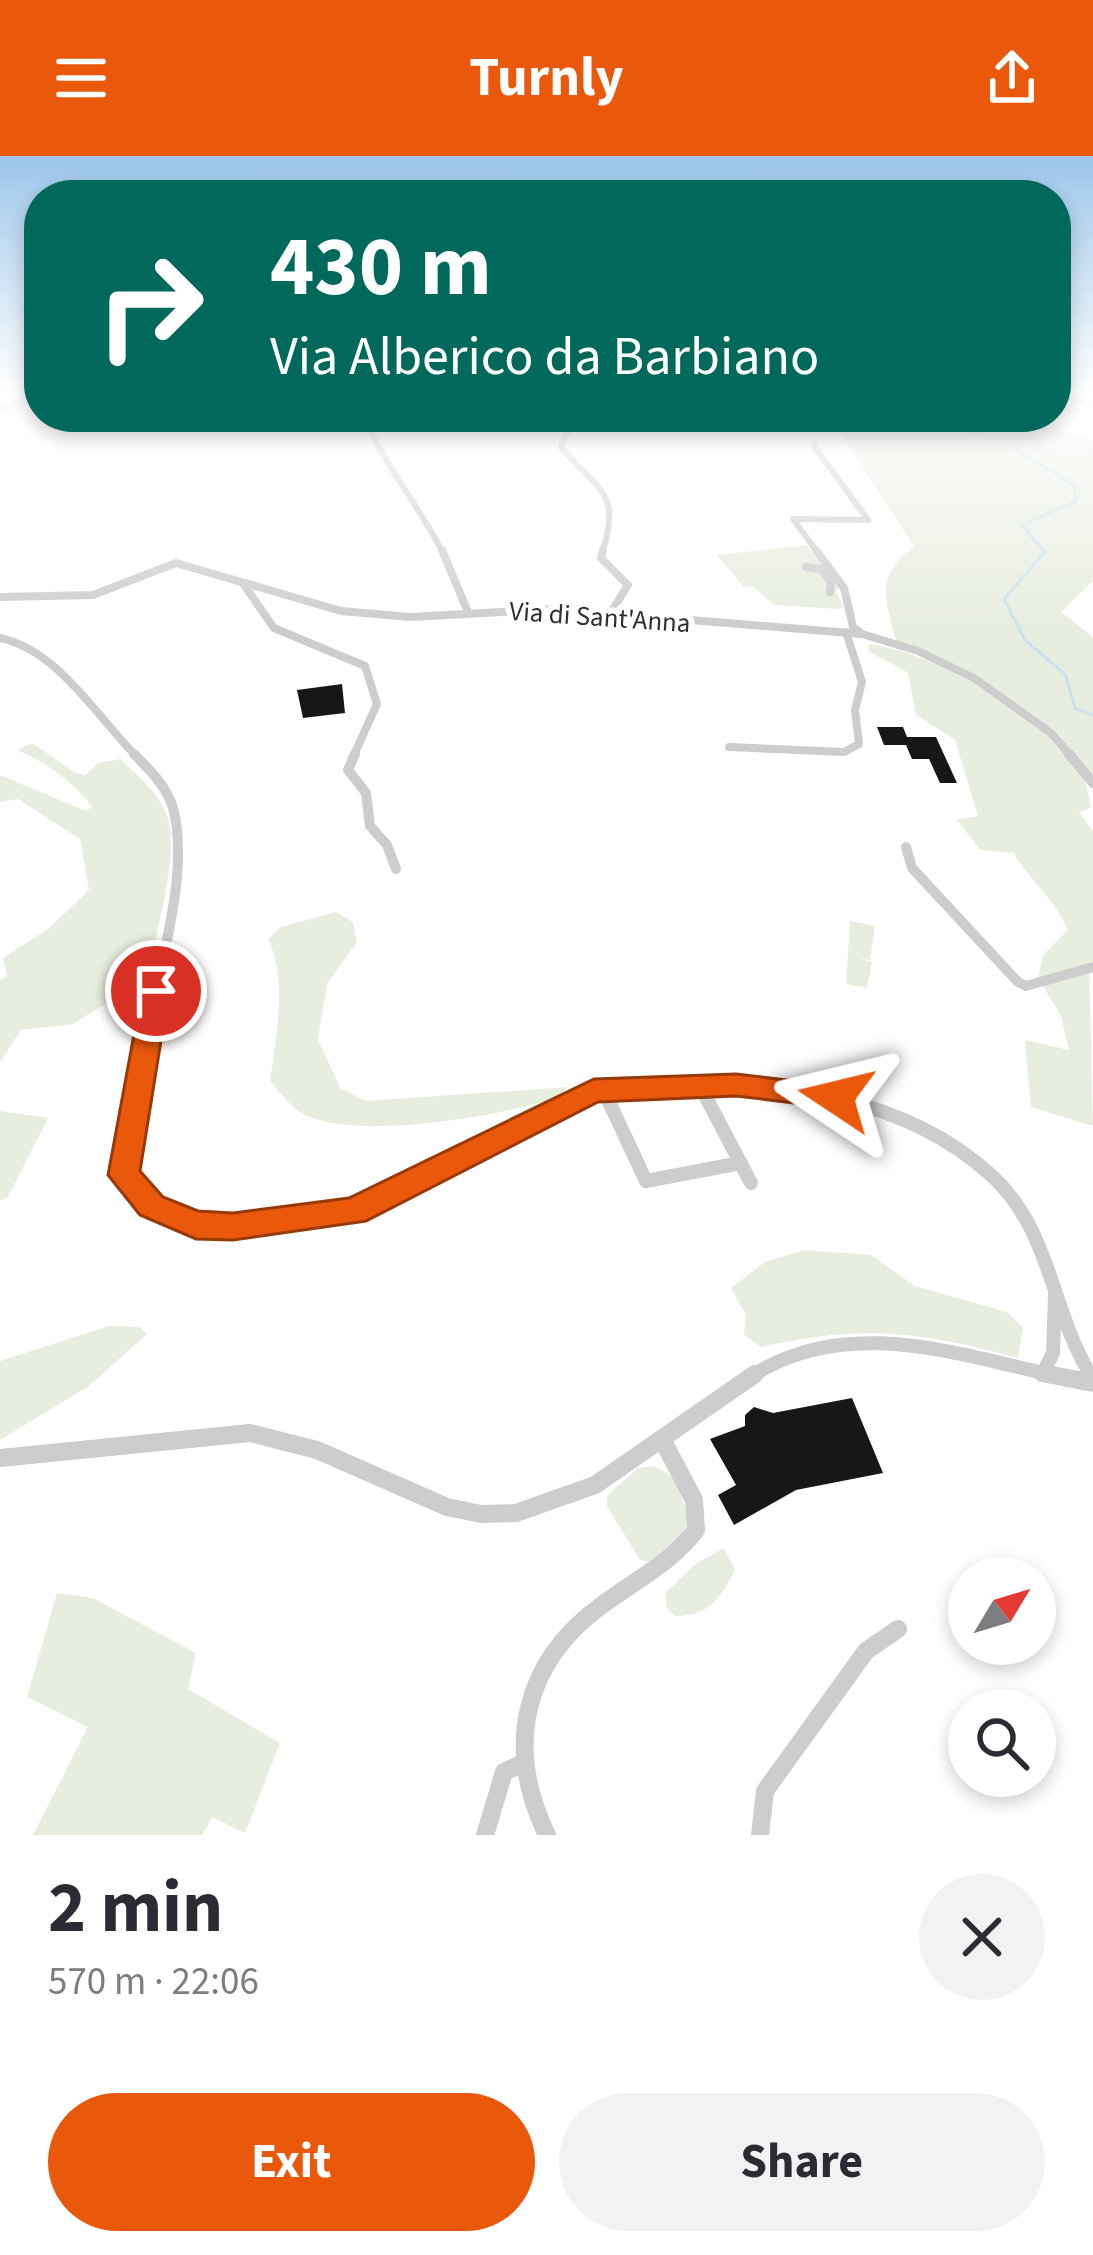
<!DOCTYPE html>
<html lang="en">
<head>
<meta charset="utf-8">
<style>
	:root { --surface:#fff; --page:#f2f2f3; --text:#2b2b33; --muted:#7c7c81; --accent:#ea580c }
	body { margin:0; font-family:"Source Sans 3",sans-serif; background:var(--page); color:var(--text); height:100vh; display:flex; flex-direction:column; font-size:45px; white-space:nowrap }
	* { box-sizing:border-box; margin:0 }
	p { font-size:39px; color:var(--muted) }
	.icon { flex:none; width:66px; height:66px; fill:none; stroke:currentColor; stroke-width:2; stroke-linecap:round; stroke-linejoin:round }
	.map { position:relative; height:1679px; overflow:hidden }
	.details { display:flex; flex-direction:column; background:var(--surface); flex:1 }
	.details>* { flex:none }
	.guide { position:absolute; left:24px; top:24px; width:1047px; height:252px; border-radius:48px; box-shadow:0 6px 18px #0003; background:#00695c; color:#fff; overflow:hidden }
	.needle { width:78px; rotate:52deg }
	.tools { position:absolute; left:948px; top:1401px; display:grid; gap:24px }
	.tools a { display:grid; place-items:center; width:108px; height:108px; border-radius:50%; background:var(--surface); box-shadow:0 6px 18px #0003; font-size:60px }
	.pin { position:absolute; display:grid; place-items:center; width:102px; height:102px; color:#fff; margin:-51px; border:6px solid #fff; border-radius:50%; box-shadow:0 3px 12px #0007 }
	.me { position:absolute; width:132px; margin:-66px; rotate:280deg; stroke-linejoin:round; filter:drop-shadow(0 0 9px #0008) }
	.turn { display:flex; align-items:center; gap:42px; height:252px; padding:0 48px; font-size:54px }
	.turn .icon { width:156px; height:156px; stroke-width:2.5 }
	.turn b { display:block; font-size:84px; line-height:102px }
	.round { display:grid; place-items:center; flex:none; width:126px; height:126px; border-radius:63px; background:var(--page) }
	.overview { display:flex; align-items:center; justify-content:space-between; height:204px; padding:0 48px }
	h1 { font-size:72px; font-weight:700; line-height:90px }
	.action { display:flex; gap:24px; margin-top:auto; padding:24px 48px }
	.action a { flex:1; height:138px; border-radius:72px; background:var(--accent); color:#fff; font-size:48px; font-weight:700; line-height:138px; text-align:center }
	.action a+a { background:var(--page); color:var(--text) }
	header { display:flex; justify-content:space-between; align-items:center; height:156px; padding:0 48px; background:var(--accent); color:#fff; font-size:54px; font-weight:700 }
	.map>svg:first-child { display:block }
	.green { fill:#e7eddf }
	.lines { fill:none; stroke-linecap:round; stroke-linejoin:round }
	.stream { stroke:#cbe2ed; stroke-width:3 }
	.building { fill:#171717 }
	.street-far4 { stroke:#cdcdcd; stroke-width:6 }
	.street-far3 { stroke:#cdcdcd; stroke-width:8 }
	.street-far2 { stroke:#cdcdcd; stroke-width:10 }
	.street-far1 { stroke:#cdcdcd; stroke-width:14 }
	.street { stroke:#cdcdcd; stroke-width:18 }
	.route { fill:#ea580c; stroke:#983908; stroke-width:3 }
	.labels { text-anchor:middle; stroke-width:12; stroke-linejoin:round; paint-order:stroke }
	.far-street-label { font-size:27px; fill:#303030; stroke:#fff }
</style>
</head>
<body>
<header><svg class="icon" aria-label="menu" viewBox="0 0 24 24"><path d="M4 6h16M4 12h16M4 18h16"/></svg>Turnly<svg class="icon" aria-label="share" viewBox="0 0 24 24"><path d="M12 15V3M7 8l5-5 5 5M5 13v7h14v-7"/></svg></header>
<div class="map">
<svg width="1093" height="1679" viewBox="0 0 1093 1679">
	<rect width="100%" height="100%" fill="#fff"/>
	<g class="green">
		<path d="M830,261h199l64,23v141l-32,31 32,25v144l-35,-47 -79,-56 -83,-37c-11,-45 -22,-62 18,-95z"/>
		<polygon points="807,389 840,431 836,435 843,450 839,453 774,449 752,430 744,431 717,399"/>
		<path d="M869,488c73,12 179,67 215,136 4,8 4,18 8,27l-13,5 14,19v131l-4,1 4,163 -62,-19 -6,-67 44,10 -8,-34 -23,-38 5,-23 25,-25c-14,-31 -37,-49 -55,-77l-33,-3 -23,-30 21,-4 -23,-76 -39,-25 -8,-42 -40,-22z"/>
		<path d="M32,587l44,30 9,2 13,-12 22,-4c18,17 40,35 48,59 12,36 -14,123 -22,161l-73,45 -52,6 -21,32v-82l7,-4 -4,-18 45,-29 41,-39 -9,-51 -62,-40 -18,3v-27l86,36 6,-4c-17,-25 -47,-45 -75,-57z"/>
		<path d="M336,756l17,10 4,20 -30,42 -9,55 22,49 26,13 202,-14 -7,10c-58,18 -204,45 -258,17 -12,-6 -23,-22 -33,-33 6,-45 18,-100 -2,-142l13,-12z"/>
		<polygon points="850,765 875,770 870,804 857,802 872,806 867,832 846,828"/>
		<polygon points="0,955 48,962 8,1041 0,1045"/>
		<path d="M804,1094l67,5 44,31 92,26 16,16 -5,30c-98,-27 -157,-34 -257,-11l-17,-12 2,-20 -15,-27 34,-26z"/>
		<polygon points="109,1170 140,1171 147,1178 89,1230 0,1284 0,1205"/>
		<path d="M655,1310l21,13c17,50 16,49 -23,83l-13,-2 -33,-54v-10l31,-28z"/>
		<path d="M724,1392l11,22c-14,28 -26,46 -60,46l-9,-10v-14l31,-29z"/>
		<polygon points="57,1437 93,1442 196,1497 188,1533 280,1587 245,1677 212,1661 202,1679 33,1679 88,1571 27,1541"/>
	</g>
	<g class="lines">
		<polyline class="stream" points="923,261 1001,284 1075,330 1076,345 1022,369 1045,396 1004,443 1025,484 1065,518 1075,552 1093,559"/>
	</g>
	<g class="building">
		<polygon points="342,528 345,557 303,562 297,534"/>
		<polygon points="877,571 903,571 907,581 936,581 957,627 940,627 929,603 912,603 906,589 884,589"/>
		<polygon points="852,1242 883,1317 796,1334 734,1369 718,1339 736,1329 710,1283 745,1270 745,1259 754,1251 773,1257"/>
	</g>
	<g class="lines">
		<g class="street-far4">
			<polyline points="1064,238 1093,247"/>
			<polyline points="0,254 27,238"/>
			<path d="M369,261l-3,4c20,46 53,85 77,132"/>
			<path d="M573,261l-12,30c35,43 62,43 41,106"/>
			<polyline points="814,290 868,364 793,363 818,397"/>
		</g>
		<g class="street-far3">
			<polyline points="442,394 468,456"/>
			<polyline points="603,394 601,402 628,429 610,458"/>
			<polyline points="816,394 844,432 853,471 861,477"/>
			<polyline points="806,411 821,413 831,426 830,436"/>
			<polyline points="244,429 274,472 365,510 377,548 353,601"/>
			<polyline points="0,441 93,439 176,407 341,455 410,461 555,453 862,478 918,495 974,522 1051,577 1072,601"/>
			<path d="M0,482c59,13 95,77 137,119"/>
			<polyline points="729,591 844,596 859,588 855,554 862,526 846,476"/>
		</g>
		<g class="street-far2">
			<path d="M134,598c16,16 33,33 39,54 17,63 -13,155 -24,218"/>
			<polyline points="355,598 348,614 366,637 370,670 387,689 396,713"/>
			<polyline points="1069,598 1093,627"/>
			<polyline points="906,691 912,712 1018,826 1026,830 1093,811"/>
		</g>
		<g class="street-far1">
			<path d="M149,867l-26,144c25,72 106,57 165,51 23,-3 51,-1 72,-10 58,-26 114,-57 171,-85 20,-10 43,-27 65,-32 20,-5 43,-3 63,-4 115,-8 245,8 333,89 60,55 59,137 100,201"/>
			<polyline points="699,928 751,1027"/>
			<polyline points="603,933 646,1025 741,1007"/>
			<polyline points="1042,1219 1053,1197 1055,1139"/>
			<path d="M750,1221c96,-63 207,-23 310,0"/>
		</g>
		<g class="street">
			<polyline points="1047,1218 1093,1227"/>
			<polyline points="1090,1218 1093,1222"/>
			<polyline points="0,1302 250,1277 317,1294 447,1351 481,1358 516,1357 595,1329 755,1218"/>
			<polyline points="485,1679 504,1616 521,1608"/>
			<path d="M547,1679c-42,-87 -25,-172 55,-230 33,-25 68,-41 94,-75l-2,-30 -31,-59"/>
			<polyline points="760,1679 765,1635 866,1495 898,1473"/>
		</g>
	</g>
	<linearGradient id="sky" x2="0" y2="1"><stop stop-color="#9cc6ea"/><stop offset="0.5" stop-color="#fff"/><stop offset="1" stop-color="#fff" stop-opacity="0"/></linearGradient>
	<rect width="1093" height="473" fill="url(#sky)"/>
	<polygon class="route" points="156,825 169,835 140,1015 163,1041 198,1055 233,1057 349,1042 594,923 736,918 836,930 846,933 851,941 846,949 836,952 736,940 598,946 366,1065 233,1084 196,1083 140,1059 108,1019 142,835"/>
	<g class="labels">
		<g class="far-street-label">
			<text transform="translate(600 461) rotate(4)" y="9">Via di Sant'Anna</text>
		</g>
	</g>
</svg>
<div class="tools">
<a><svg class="needle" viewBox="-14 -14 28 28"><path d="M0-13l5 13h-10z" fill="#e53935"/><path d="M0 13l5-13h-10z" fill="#7c7c81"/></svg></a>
<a><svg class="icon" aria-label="search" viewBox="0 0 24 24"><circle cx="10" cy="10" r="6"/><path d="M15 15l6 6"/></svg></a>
</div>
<div class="pin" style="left:156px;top:835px;background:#d93025"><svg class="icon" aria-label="arrive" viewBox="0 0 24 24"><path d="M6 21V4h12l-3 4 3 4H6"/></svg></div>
<svg class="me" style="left:836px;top:941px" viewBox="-20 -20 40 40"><path d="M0-17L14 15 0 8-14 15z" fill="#ea580c" stroke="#fff" stroke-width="4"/></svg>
<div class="guide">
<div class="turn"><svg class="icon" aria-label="right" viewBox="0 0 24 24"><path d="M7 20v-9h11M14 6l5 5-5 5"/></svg><div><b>430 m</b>Via Alberico da Barbiano</div></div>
</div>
</div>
<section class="details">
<div class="overview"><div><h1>2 min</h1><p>570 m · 22:06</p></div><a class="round"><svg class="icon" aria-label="close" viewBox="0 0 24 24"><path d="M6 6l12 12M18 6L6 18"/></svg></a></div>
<div class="action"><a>Exit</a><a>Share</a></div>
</section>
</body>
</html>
